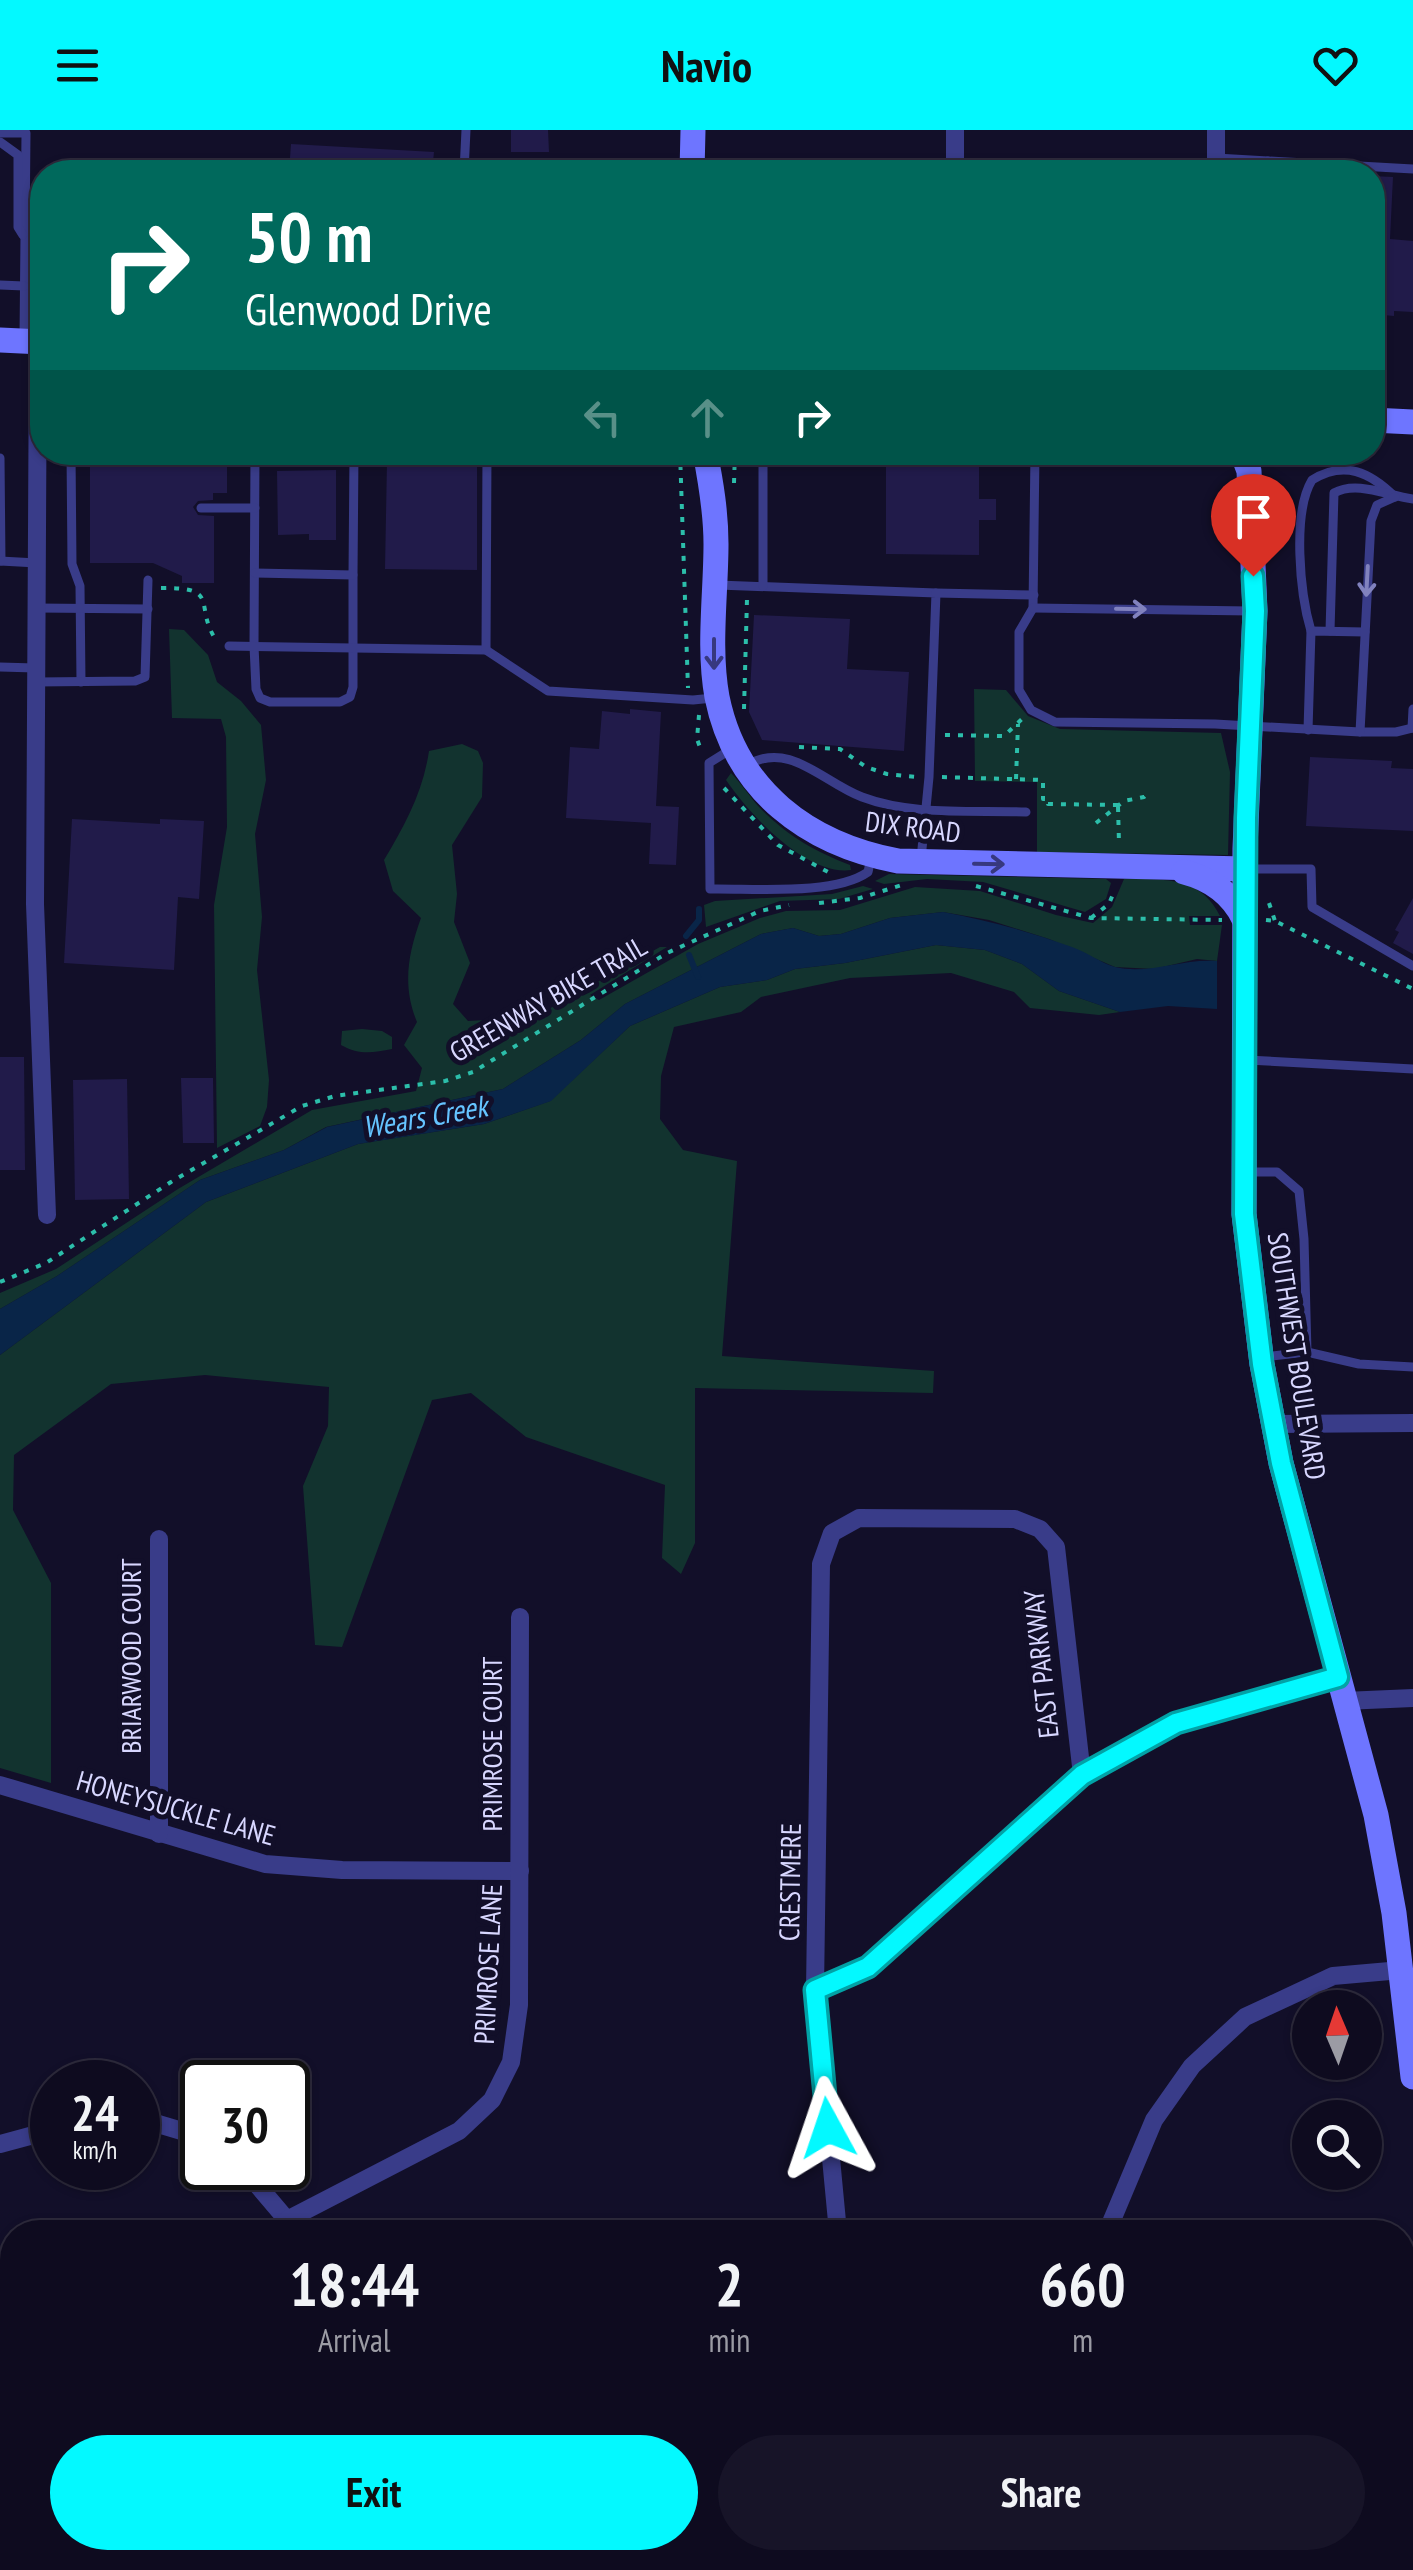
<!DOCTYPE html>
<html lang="en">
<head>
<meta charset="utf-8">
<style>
	:root { --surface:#0e0b1f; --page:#171428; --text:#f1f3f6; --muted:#9b9ba4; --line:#2e2b3d; --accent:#03f9ff }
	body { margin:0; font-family:"PT Sans Narrow",sans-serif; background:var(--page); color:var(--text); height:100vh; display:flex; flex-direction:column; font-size:38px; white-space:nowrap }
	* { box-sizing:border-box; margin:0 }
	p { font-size:32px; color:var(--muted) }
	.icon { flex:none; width:55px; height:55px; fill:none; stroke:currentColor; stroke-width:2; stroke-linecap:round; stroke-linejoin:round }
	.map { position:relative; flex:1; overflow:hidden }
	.details { position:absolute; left:0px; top:2090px; width:1415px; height:350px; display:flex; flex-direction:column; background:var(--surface); border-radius:40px 40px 0 0; box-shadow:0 2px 8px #0004,0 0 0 2px var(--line) }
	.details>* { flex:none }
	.top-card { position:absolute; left:30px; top:30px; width:1355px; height:305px; border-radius:40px; box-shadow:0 2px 8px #0004,0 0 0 2px var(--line); background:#00695c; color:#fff; overflow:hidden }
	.needle { width:65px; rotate:358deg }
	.tools { position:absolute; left:1292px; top:1860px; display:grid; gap:20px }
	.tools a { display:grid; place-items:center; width:90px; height:90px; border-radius:50%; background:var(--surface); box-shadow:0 2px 8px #0004,0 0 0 2px var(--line); font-size:50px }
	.speed { position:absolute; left:30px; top:1930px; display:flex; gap:20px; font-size:50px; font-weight:700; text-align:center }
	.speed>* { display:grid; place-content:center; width:130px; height:130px; border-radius:50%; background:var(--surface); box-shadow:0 2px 8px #0004,0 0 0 2px var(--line); line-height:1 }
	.speed small { font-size:25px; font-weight:400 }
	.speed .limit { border:5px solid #111; border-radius:15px; background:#fff; color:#111 }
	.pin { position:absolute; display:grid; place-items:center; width:85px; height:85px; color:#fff; margin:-102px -42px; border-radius:50% 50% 50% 0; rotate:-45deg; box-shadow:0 0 10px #0007 }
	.pin .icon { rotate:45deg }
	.me { position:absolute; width:110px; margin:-55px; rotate:355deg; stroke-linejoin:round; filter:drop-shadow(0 0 8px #0008) }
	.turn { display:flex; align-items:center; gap:35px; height:210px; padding:0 50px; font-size:45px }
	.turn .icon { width:130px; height:130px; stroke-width:2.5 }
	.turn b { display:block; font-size:70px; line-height:85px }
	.lanes { display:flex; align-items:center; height:95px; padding:0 50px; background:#0003; justify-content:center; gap:50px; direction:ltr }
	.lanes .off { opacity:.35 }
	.eta { display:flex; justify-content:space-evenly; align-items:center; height:170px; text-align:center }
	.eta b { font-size:60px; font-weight:800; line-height:70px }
	.primary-button { display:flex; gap:20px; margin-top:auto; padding:20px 50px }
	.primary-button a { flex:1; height:115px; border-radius:60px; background:var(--accent); color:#111; font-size:40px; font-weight:800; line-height:115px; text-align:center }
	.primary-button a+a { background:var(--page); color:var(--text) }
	header { display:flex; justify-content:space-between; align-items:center; height:130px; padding:0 50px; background:var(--accent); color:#111; font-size:45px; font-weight:800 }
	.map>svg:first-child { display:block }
	.green { fill:#12332f }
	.water { fill:#092548 }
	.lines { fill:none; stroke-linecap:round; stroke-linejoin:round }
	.stream { stroke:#092548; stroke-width:6 }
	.building { fill:#211b4a }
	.path { stroke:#2cbeaa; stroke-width:4; stroke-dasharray:5 8; stroke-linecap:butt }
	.service { stroke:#393c89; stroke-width:9 }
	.minor { stroke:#393c89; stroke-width:18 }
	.secondary { stroke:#6e75ff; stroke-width:25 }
	.oneway { stroke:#8182be }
	.oneway2 { stroke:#37387f }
	.route-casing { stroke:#02a2a6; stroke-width:25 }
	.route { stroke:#03f9ff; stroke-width:18 }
	.labels { text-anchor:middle; stroke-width:10; stroke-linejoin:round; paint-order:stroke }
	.street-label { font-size:28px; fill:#d8d7ff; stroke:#120f29 }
	.water-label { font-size:30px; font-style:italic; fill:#65c4ff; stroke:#120f29 }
</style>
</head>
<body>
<header><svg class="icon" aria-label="menu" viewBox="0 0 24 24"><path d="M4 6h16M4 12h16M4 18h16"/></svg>Navio<svg class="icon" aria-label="heart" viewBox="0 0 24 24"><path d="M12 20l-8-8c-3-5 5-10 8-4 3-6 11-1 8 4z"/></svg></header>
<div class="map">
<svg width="1413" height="2440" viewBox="0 0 1413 2440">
	<rect width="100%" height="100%" fill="#120f29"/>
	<g class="green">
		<polygon points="169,499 184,500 208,525 217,552 241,571 261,595 266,650 255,704 262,787 257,840 269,950 267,977 260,996 217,1018 214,775 227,697 226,607 221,589 172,588"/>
		<polygon points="974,559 1006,560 1028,586 1060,599 1221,603 1230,642 1228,725 1037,722 1037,652 975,651"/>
		<path d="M462,614l16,7 5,12 -1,34 -30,48 5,49 -3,28 16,41 -17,41 15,17 36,-2c13,-14 22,-27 43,-28v19l113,-63h7l-77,48 9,5 99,-56 62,-26 26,-7 54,-1 75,-23 65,4 76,24 37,8 19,-16 12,-28c38,0 77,-3 96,37h-31l1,9h32l-5,36 -20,-2 -43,10 -39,-2 -66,-28 -60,-19 -46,-8 -53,6 -49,16 -22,2 -26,-8 -32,6 -136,70 -44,36 -78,49 -177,38 -42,23 -84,30 -143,96 -57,33v-16l56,-24 122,-80 134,-79 104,-19 6,-23 -18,-23 13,-23c-15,-36 -9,-68 4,-104l-28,-27 -9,-31c21,-35 39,-68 45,-109z"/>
		<path d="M731,643c11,11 20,26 31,37 26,26 54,42 88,55l1,5c-45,6 -102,-56 -125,-90z"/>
		<polygon points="889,744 1106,749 1111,753 1106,769 1085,782 983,752 927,749 884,754 875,751"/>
		<polygon points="863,756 873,759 839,769 780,771 706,797 704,775 715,771 832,764"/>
		<polygon points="936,815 985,820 1022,834 1059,861 1120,882 1099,885 1030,878 1014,862 951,843 850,848 761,867 741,882 674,897 661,946 660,989 683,1020 737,1031 722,1226 934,1241 933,1263 695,1258 695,1413 681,1444 662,1428 665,1355 526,1307 471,1263 432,1270 342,1517 315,1515 303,1356 328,1296 329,1257 205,1245 111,1254 14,1325 13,1380 51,1453 51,1653 0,1638 0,1225 206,1072 358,1014 484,994 550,971 630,896 720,857 767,850 795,839 845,833"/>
		<path d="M362,899l20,2 10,6v12c-20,4 -33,6 -51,-4l1,-14z"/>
		<polygon points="12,2150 12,2384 0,2387 0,2154"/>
	</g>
	<path class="water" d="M943,782c44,8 87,20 129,35 15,5 29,16 43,20 34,8 68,-9 102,-6v48l-49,-3 -48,6 -61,-21 -37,-27 -37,-14 -49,-5 -91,18 -50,6 -28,11 -47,7 -90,39 -79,75 -67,23 -126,20 -152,58 -206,153v-46l57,-33 143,-96 84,-30 43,-23 176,-38 78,-49 44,-36 136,-70 32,-6 26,8 22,-2 49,-16z"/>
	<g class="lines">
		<g class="stream">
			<polyline points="686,806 699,790 699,779"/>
			<polyline points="689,825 698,847"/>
		</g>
	</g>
	<g class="building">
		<polygon points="511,0 548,0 549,22 511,22"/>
		<polygon points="291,14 434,22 432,42 289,42"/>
		<polygon points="1372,46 1393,47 1390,109 1413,111 1413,182 1394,181 1394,186 1372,184"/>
		<polygon points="182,322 227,322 227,363 213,363 213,370 198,371 193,377 198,385 214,386 214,453 182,453 182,446 153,433 90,433 90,327 112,327 112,324 182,327"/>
		<polygon points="886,331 979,331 979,369 996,369 996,390 979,390 979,425 886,424"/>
		<polygon points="387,332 477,332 477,440 385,439"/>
		<polygon points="336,340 336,410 309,410 309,404 278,405 277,341"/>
		<polygon points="754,485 850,489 847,539 909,542 904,621 762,610 749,582"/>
		<polygon points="630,579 661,582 656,676 679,677 676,735 649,734 651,693 566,688 570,617 599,619 602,581 630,584"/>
		<polygon points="1310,627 1392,631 1391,638 1413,639 1413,701 1306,696"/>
		<polygon points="72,689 160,694 160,689 204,691 199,769 178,767 174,840 64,833"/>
		<polygon points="1413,768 1413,824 1393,813 1399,802 1395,800"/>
		<polygon points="0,927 24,927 25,1040 0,1040"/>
		<polygon points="181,948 213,948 214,1013 183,1013"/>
		<polygon points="127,949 129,1069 75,1070 73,950"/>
	</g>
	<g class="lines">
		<g class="path">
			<polyline points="680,322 688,558"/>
			<polyline points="734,353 735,322"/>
			<path d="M161,458c61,-1 32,17 55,52"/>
			<polyline points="744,579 747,469"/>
			<polyline points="699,585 697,609 701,620"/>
			<polyline points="945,605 1004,606 1023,588"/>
			<polyline points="799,617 840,619 866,637 887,644 917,647"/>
			<polyline points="942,647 1043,650 1043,669 1048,669 1048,674 1118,675"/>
			<polyline points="1016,649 1018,594"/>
			<polyline points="724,658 778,715 828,742"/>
			<polyline points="1118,677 1119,713"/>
			<polyline points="1096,693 1124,671 1144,667 1149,662"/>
			<polyline points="976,756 1091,788 1222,790"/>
			<polyline points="819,773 860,768 902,755"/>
			<polyline points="1269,773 1275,791"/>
			<polyline points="1091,788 1109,774 1115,759"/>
			<polyline points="1266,790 1275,791 1413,859"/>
			<polyline points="0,1152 46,1133 171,1052 302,976 335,966 445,951 473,942 667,823 760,781 789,775"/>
		</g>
		<g class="service">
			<polyline points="0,3 26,3 24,208"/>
			<polyline points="0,12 18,25 18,97 23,105"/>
			<polyline points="1216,28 1268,31"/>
			<polyline points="465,37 493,38"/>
			<polyline points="519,40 565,42"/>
			<polyline points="464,42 466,0"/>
			<polyline points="1267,42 1268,31 1413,39"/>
			<polyline points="0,155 24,156"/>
			<polyline points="71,322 72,434 80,456 81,552"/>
			<polyline points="255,322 254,516 256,559 260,568 270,572 340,572 350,567 353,557 353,445"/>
			<polyline points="1035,322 1033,478 1019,502 1019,560 1031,580 1055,592 1215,594 1360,602 1396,602 1413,598"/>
			<polyline points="0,328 1,431"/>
			<polyline points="201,378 255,378"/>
			<polyline points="0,431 37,433"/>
			<polyline points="255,443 353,445 354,322"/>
			<polyline points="718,455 936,463 929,647 921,729"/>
			<polyline points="763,456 763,322"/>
			<polyline points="936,463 1034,465"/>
			<polyline points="36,478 148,479"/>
			<polyline points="1033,478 1251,481"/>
			<path d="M1311,501c-11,-37 -19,-118 1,-151 32,-20 58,-8 83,17"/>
			<path d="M1330,501l4,-138c23,-13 54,3 79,6"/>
			<polyline points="229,516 486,520 548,561 693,570 713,568"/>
			<polyline points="486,520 487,322"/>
			<polyline points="0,537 35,538"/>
			<polyline points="36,552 135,551 145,547 148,450"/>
			<polyline points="1412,598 1413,579"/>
			<polyline points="1308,600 1311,501 1365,502"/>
			<polyline points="1360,602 1371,391 1377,375 1395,367"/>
			<path d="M733,618l-24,15 1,126c42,-1 124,7 158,-17l3,-14"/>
			<path d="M748,635c41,-25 76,18 114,32 50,19 111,13 164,15"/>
			<polyline points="1249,739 1311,739 1312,777 1413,836"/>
			<polyline points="1247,930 1413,939"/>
			<polyline points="1245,1042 1277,1042 1299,1061 1304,1109 1307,1222"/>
			<polyline points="1263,1227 1307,1222 1359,1234 1413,1237"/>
		</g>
		<g class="minor">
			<polyline points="1216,0 1216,42"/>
			<polyline points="955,42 955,0"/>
			<polyline points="38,212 35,774 47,1085"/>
			<polyline points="1274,1294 1413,1293"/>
			<polyline points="1344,1571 1413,1568"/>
			<polyline points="0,1655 265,1734 342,1740 520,1741"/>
			<polyline points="159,1704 159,1409"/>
			<polyline points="815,1860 868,1837 1082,1645 1177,1593 1338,1547"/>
			<polyline points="138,1988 202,2007"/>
			<polyline points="0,2014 52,2000"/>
			<polyline points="243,2038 287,2090"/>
			<polyline points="276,2102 287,2090 459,2001 492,1970 511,1932 519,1875 520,1487"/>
			<polyline points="838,2102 815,1860 821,1434 832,1403 859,1388 1015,1389 1040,1399 1056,1417 1082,1645"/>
			<polyline points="1107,2102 1154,1990 1192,1936 1245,1887 1333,1846 1401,1840"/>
			<polyline points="275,2428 279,2440"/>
			<polyline points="1154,2428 1156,2440"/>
			<polyline points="164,2440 198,2428"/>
			<polyline points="913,2440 916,2428"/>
		</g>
		<g class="secondary">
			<polyline points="692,42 693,0"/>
			<polyline points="0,210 42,212"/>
			<polyline points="1372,290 1413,292"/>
			<path d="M705,322c6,31 11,60 11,92 0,50 -8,103 1,153 19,94 91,147 181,164l347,8"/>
			<polyline points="1242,322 1249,341 1255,481 1245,719 1244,1084 1262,1234 1281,1333 1376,1685 1394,1783 1413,1947"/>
			<path d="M1184,742c27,7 48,22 60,47"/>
		</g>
	</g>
	<defs><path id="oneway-shaft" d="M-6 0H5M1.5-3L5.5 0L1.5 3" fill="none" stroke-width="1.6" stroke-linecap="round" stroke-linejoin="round" transform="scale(2.5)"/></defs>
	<g class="oneway">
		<use href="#oneway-shaft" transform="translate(1367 451) rotate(93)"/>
		<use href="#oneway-shaft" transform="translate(1131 479) rotate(1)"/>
	</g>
	<g class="oneway2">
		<use href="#oneway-shaft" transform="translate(714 524) rotate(90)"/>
		<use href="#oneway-shaft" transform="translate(989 734) rotate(1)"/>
	</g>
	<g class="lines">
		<defs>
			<polyline id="route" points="828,1998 815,1860 868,1837 1082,1645 1176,1593 1338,1547 1281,1333 1262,1234 1244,1084 1246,688 1255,481 1253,446"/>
		</defs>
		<use href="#route" class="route-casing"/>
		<use href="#route" class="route"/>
	</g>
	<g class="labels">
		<g class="street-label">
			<text transform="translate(913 697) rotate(7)" y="10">DIX ROAD</text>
			<text transform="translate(548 869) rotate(-30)" y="10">GREENWAY BIKE TRAIL</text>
			<text transform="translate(1297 1226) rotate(81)" y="10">SOUTHWEST BOULEVARD</text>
			<text transform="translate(131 1526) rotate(-90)" y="10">BRIARWOOD COURT</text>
			<text transform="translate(1041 1534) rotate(-96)" y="10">EAST PARKWAY</text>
			<text transform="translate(492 1614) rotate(-90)" y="10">PRIMROSE COURT</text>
			<text transform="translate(176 1678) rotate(16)" y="10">HONEYSUCKLE LANE</text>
			<text transform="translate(790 1752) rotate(-89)" y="10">CRESTMERE</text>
			<text transform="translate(488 1834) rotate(-87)" y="10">PRIMROSE LANE</text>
		</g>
		<g class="water-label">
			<text transform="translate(425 987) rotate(-10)" y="10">Wears Creek</text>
		</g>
	</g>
</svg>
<div class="tools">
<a><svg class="needle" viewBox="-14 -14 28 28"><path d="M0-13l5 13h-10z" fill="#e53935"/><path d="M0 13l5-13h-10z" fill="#9b9ba4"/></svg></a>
<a><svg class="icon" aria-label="search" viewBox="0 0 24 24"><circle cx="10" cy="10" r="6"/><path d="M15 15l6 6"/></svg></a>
</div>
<div class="speed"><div>24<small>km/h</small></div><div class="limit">30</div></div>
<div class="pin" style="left:1253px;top:446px;background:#d93025"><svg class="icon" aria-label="arrive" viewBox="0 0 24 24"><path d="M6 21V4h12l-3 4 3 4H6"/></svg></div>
<svg class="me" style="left:828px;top:1998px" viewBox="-20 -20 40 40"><path d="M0-17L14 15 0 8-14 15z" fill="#03f9ff" stroke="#fff" stroke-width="4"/></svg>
<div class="top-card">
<div class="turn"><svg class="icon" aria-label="right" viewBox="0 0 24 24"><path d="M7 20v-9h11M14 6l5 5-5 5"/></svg><div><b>50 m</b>Glenwood Drive</div></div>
<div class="lanes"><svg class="icon off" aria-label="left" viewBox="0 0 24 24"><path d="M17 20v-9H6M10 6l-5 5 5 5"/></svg><svg class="icon off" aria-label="ahead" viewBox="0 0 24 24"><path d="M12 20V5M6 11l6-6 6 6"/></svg><svg class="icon" aria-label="right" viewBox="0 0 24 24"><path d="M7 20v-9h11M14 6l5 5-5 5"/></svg></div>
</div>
<section class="details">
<div class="eta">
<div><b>18:44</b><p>Arrival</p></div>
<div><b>2</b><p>min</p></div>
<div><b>660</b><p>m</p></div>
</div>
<div class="primary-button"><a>Exit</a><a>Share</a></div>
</section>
</div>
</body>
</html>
